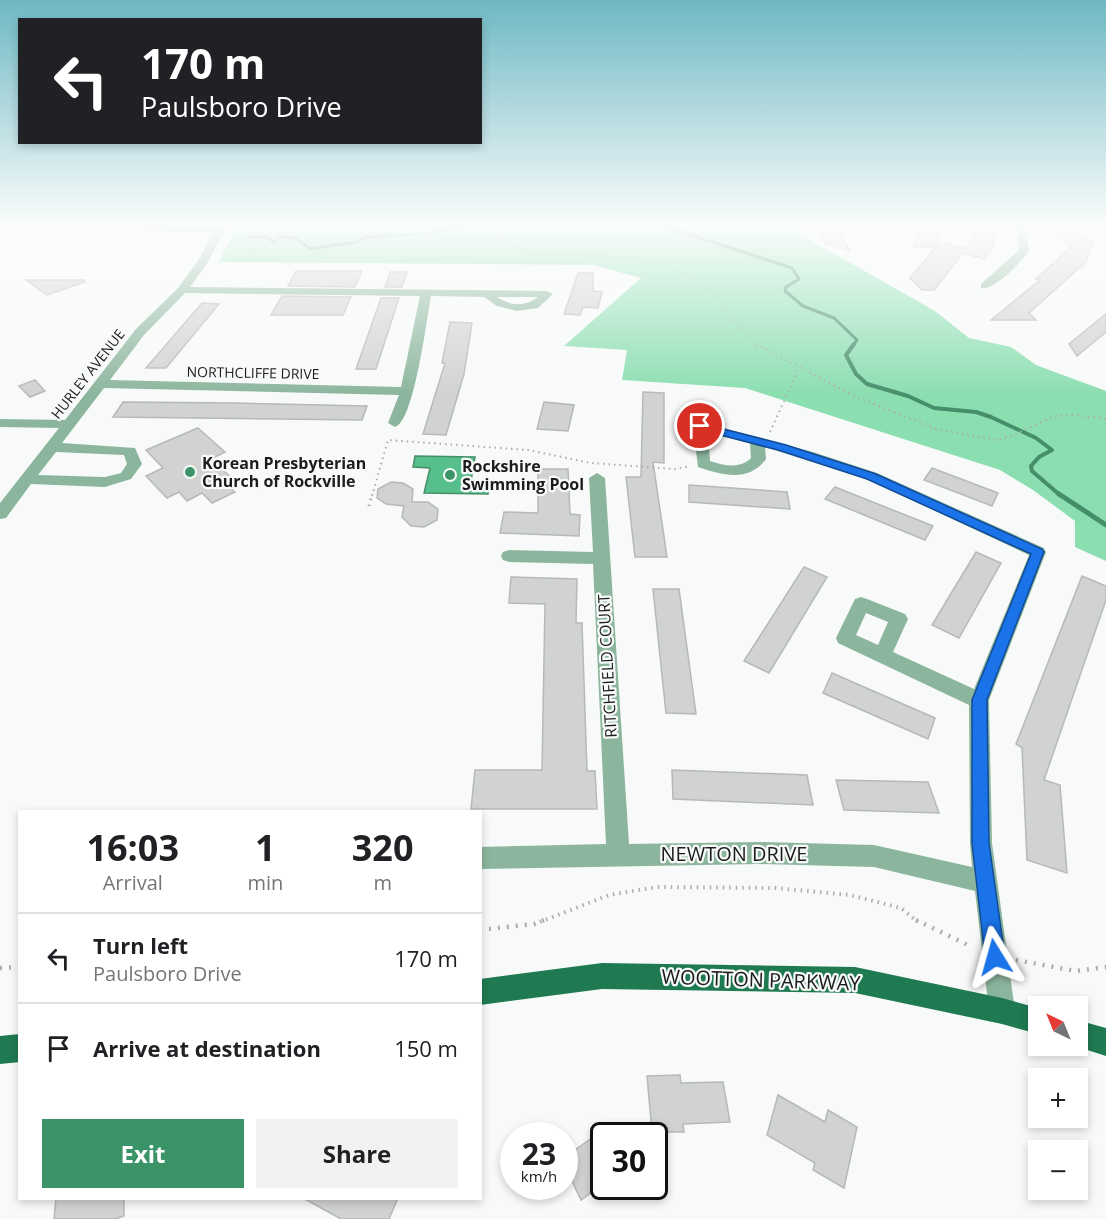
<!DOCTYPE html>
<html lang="en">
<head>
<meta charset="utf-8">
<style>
	:root { --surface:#fff; --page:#f2f2f2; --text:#202124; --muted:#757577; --line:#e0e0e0; --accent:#3b9368 }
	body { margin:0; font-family:"Open Sans",sans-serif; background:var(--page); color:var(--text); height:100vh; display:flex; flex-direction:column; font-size:22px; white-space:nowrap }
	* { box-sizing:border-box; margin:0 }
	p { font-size:20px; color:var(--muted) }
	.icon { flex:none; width:33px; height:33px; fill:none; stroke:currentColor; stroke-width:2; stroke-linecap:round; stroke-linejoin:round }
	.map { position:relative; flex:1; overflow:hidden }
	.details { position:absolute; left:18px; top:810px; width:464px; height:390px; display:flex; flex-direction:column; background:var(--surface); border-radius:0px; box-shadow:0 3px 9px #0003 }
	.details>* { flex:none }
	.guide { position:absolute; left:18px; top:18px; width:464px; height:126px; border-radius:0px; box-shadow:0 3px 9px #0003; background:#202124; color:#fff; overflow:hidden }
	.needle { width:39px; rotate:317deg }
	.fabs { position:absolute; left:1028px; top:996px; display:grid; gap:12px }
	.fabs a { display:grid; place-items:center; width:60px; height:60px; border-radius:0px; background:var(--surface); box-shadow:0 3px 9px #0003; font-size:30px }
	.speed { position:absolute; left:500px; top:1122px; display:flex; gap:12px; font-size:30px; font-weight:700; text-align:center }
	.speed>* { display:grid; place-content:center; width:78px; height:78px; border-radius:50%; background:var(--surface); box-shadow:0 3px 9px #0003; line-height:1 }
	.speed small { font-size:15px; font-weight:400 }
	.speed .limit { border:3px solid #111; border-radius:9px; background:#fff; color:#111 }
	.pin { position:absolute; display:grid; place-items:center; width:51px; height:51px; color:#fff; margin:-26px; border:3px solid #fff; border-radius:50%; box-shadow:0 2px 6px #0007 }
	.me { position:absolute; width:66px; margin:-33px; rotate:352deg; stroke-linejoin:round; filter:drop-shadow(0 0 4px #0008) }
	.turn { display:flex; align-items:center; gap:21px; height:126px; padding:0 24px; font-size:27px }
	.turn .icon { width:78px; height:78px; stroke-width:2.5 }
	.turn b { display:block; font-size:42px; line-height:51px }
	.eta { display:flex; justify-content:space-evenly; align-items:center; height:102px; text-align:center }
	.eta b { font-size:36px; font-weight:700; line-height:42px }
	.cta { display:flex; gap:12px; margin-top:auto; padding:12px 24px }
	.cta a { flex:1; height:69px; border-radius:0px; background:var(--accent); color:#fff; font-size:24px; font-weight:700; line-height:69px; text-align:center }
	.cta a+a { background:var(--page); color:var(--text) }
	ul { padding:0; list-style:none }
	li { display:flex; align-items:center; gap:18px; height:90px; padding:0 24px; border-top:2px solid var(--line) }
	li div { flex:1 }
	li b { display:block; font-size:22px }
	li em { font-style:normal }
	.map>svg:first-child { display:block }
	.green { fill:#8bdeb0 }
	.water { fill:#57bf8b; stroke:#458e6a; stroke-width:1.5 }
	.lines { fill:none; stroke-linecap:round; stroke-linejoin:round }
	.stream-far2 { stroke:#458e6a; stroke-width:3 }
	.stream-far1 { stroke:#458e6a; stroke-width:4 }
	.stream { stroke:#458e6a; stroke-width:5 }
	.building { fill:#d0d3d1; stroke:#b6b9b7; stroke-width:1.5 }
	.path-far4 { stroke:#abadac; stroke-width:1.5; stroke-dasharray:1 3; stroke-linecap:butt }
	.path-far3 { stroke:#abadac; stroke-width:2; stroke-dasharray:1.5 4; stroke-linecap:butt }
	.path-far2 { stroke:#abadac; stroke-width:3; stroke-dasharray:1.5 4.5; stroke-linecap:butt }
	.path-far1 { stroke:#abadac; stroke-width:4; stroke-dasharray:1.5 5; stroke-linecap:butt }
	.path { stroke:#abadac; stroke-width:4.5; stroke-dasharray:2 7; stroke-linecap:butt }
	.minor { fill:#8cb59d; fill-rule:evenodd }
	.major { fill:#1f7a51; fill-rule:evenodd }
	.route { fill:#1a73e8; stroke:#114b97; stroke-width:1.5 }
	.poi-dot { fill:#3b9368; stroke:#f7faf8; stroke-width:2 }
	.labels { text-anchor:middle; stroke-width:4.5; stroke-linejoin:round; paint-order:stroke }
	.far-street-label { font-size:14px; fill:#1b1c1c; stroke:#f7faf8 }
	.poi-label { font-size:16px; font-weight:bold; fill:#1b1c1c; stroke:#f7faf8; text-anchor:start }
	.street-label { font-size:16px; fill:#1b1c1c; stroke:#f7faf8 }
	.near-street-label { font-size:20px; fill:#1b1c1c; stroke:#f7faf8 }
</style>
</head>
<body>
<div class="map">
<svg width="1106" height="1219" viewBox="0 0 1106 1219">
	<rect width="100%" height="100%" fill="#f7faf8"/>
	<polygon class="green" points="237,226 792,226 803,236 935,311 969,338 1011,347 1036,365 1106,391 1106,561 1075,547 1075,521 1033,490 1000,470 745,388 622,380 627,350 564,346 641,278 594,265 219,262"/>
	<polygon class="water" points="415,456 475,457 471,481 489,482 488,494 424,493 430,468 413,467"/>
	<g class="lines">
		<g class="stream-far2">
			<polyline points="663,226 792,268 799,279 786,287 785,291 803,306 834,318 857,340 853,346"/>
			<polyline points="247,237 265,237 274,242 279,237 296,238 310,249 356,242 367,237 433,233 447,229 486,226"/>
		</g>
		<polyline class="stream-far1" points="854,344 846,355 856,374 867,384 908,396 934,408 976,412 991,417 1036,438 1052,450 1039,457 1031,466 1032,471 1061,496"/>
		<polyline class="stream" points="1059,494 1106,525"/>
	</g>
	<g class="building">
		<polygon points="819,226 835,226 850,251 825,243 816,227"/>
		<polygon points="922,226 943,226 935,248 940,242 964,248 975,238 976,230 995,233 993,248 983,259 963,253 934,290 922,290 910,278 935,248 913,247"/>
		<polygon points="1040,226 1067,226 1093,242 1086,262 1029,313 1036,320 991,320 1040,280 1036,279 1072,246"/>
		<polygon points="296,271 362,271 355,287 288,286"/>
		<polygon points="390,272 407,272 402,287 385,287"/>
		<polygon points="578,273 593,273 593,291 602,292 598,308 583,307 580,315 564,314"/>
		<polygon points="26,280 85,280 85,282 47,295"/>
		<polygon points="282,296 351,297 343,315 271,315"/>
		<polygon points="381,298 399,298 376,369 356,369"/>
		<polygon points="202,303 219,304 166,368 146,368"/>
		<polygon points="1106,314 1106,332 1077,356 1069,344"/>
		<polygon points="450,322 472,323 464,374 446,435 423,434 445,363 442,363"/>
		<polygon points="35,380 45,391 30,397 19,386"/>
		<polygon points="643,392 664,393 664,463 653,462 667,557 635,557 626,477 641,477"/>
		<polygon points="123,402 236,403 367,406 362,420 113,417"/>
		<polygon points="544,402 574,405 568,431 537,429"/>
		<polygon points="198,428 225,452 211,459 236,482 228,486 235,492 212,503 202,493 187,501 179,492 167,498 146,476 163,468 146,450"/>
		<polygon points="932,468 998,493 992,506 924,480"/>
		<polygon points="538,469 568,469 570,514 580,515 579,536 500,533 504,512 538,513"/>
		<polygon points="391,482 403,483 413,489 412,502 428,502 438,509 437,520 424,527 411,526 402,517 404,506 386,504 377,498 378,489"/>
		<polygon points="689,485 787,492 790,509 689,502"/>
		<polygon points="835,487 933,526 925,540 825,499"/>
		<polygon points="976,552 1001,563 959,638 932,625"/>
		<polygon points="804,567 827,577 769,673 744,661"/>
		<polygon points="1082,576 1106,586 1106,600 1044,780 1060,785 1067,873 1027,860 1022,748 1016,744"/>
		<polygon points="511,577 577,579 576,623 582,623 587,771 595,771 597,809 471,809 475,770 542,770 545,604 509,603"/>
		<polygon points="653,589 679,589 696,714 666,713"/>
		<polygon points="832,673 935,718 928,739 823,693"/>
		<polygon points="672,770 807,775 813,805 673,799"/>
		<polygon points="836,780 928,782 939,813 844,810"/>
		<polygon points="680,1075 681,1083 723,1082 730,1122 683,1124 684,1132 652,1132 647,1076"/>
		<polygon points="778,1095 825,1122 828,1110 857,1127 844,1188 813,1170 815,1163 767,1135"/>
		<polygon points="603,1130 603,1184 581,1200 564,1164 564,1158"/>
		<polygon points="56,1198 124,1198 124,1216 115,1219 54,1219"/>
		<polygon points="303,1198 398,1198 389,1219 341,1219"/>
	</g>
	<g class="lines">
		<polyline class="path-far4" points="484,226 507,244 533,253 621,257 654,263 685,273 714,295 754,343 759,346"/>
		<g class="path-far3">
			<polyline points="756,344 854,396 937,429 996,440 1010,437 1054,416 1075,415 1106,419"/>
			<polyline points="770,432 799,368"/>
			<polyline points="372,496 388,440 528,450 591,463 675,469 690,466"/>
		</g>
		<polyline class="path-far2" points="369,506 372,494"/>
		<polyline class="path-far1" points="540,922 609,895 657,887 776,888 850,895 901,908 918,922"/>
		<g class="path">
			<polyline points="916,920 972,947"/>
			<polyline points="480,930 534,924 544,920"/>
			<polyline points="1016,960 1076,971 1106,967"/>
			<polyline points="0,968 20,967"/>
		</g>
		<g class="minor">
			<path d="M30,226h197l-19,36 -18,25 357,4 6,3 -15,14 -21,3 -20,-5 -13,-9 -53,-1c-4,21 -17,127 -36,131l-7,-4 11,-28 -295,-7 -42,55 73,5 7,16 -11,15 -26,8 -74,-3 -25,34 -6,1v-16l59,-75 -59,-1v-8l65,1 71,-91 42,-41 20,-27 15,-28 -178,-4zM185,293l235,3 -19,91 -291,-7 34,-45zM497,297h41c-14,10 -27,9 -41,0zM56,452l68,3 3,9 -6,9 -16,4 -67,-2z"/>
			<path d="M1016,226h10l3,25c-8,11 -35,40 -48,37v-4l38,-34z"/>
			<path d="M700,422l113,30 64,21 167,75 2,4 -57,148 3,143 23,168 -4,9 -9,4 -9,-4 -4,-9 -14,-120 -101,-24 -115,-3 -279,5v-22l126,-3 -13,-280 -84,-2 -6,-2 -2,-4 2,-4 6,-2 84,2 -4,-74 8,-5 8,5 24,366 130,-2 115,3 98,22 -2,-24 -1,-138 -131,-62 -2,-5 19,-39 6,-2 6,2 38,15 3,5 -15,33 81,37 55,-134 -162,-76 -102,-32 1,12c-17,24 -44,16 -68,8l-5,-41zM708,432l42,11 1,15c-11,11 -26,8 -41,3zM866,613l22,9 -10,23 -22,-10z"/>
		</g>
		<g class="major">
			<polygon points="602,963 855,967 1002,998 1038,1008 1038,1034 1002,1024 855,993 602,989 480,1005 480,979"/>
			<polygon points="1077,1020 1106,1028 1106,1056 1075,1046 1077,1046"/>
			<polygon points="20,1034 20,1062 0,1064 0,1036"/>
		</g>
	</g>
	<linearGradient id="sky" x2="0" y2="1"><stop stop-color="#6eb8c3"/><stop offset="0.57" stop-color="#fbfdfc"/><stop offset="1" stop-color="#fbfdfc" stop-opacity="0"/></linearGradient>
	<rect width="1106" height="396" fill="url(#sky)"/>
	<polygon class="route" points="700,423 786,445 876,474 1042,549 1044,552 987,700 989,843 1005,957 1002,963 995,966 988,963 985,957 972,843 972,700 1031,554 867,479 778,450 697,429 697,424"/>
	<g class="poi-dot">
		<circle cx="190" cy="472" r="6"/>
		<circle cx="450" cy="475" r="6"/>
	</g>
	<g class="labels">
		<g class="far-street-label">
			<text transform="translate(253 373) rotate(1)" y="5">NORTHCLIFFE DRIVE</text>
			<text transform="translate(88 374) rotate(-52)" y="5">HURLEY AVENUE</text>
		</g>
		<g class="poi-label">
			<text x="202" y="469">Korean Presbyterian<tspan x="202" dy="18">Church of Rockville</tspan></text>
			<text x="462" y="472">Rockshire<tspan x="462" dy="18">Swimming Pool</tspan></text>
		</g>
		<g class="street-label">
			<text transform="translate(607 666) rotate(-93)" y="6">RITCHFIELD COURT</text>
		</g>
		<g class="near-street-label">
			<text x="734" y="861">NEWTON DRIVE</text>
			<text transform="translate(761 980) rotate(2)" y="7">WOOTTON PARKWAY</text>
		</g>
	</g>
</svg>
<div class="fabs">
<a><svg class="needle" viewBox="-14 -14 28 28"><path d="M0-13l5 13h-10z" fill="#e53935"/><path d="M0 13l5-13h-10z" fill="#757577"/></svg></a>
<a>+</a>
<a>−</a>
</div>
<div class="speed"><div>23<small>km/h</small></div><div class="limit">30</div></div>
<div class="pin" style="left:700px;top:426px;background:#d93025"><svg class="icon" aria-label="arrive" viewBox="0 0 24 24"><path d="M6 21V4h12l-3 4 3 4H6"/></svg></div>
<svg class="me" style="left:995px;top:957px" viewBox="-20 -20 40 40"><path d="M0-17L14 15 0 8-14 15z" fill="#1a73e8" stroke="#fff" stroke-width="4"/></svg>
<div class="guide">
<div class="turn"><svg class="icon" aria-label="left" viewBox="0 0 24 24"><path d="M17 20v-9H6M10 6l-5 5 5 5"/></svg><div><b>170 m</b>Paulsboro Drive</div></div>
</div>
<section class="details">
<div class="eta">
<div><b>16:03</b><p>Arrival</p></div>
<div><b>1</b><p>min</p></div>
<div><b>320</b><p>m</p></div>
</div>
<ul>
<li><svg class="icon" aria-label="left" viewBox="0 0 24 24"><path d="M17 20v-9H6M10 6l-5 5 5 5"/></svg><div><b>Turn left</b><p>Paulsboro Drive</p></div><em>170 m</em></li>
<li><svg class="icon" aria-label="arrive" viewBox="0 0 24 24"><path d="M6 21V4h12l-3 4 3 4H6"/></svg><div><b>Arrive at destination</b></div><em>150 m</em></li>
</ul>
<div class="cta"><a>Exit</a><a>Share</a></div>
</section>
</div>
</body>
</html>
